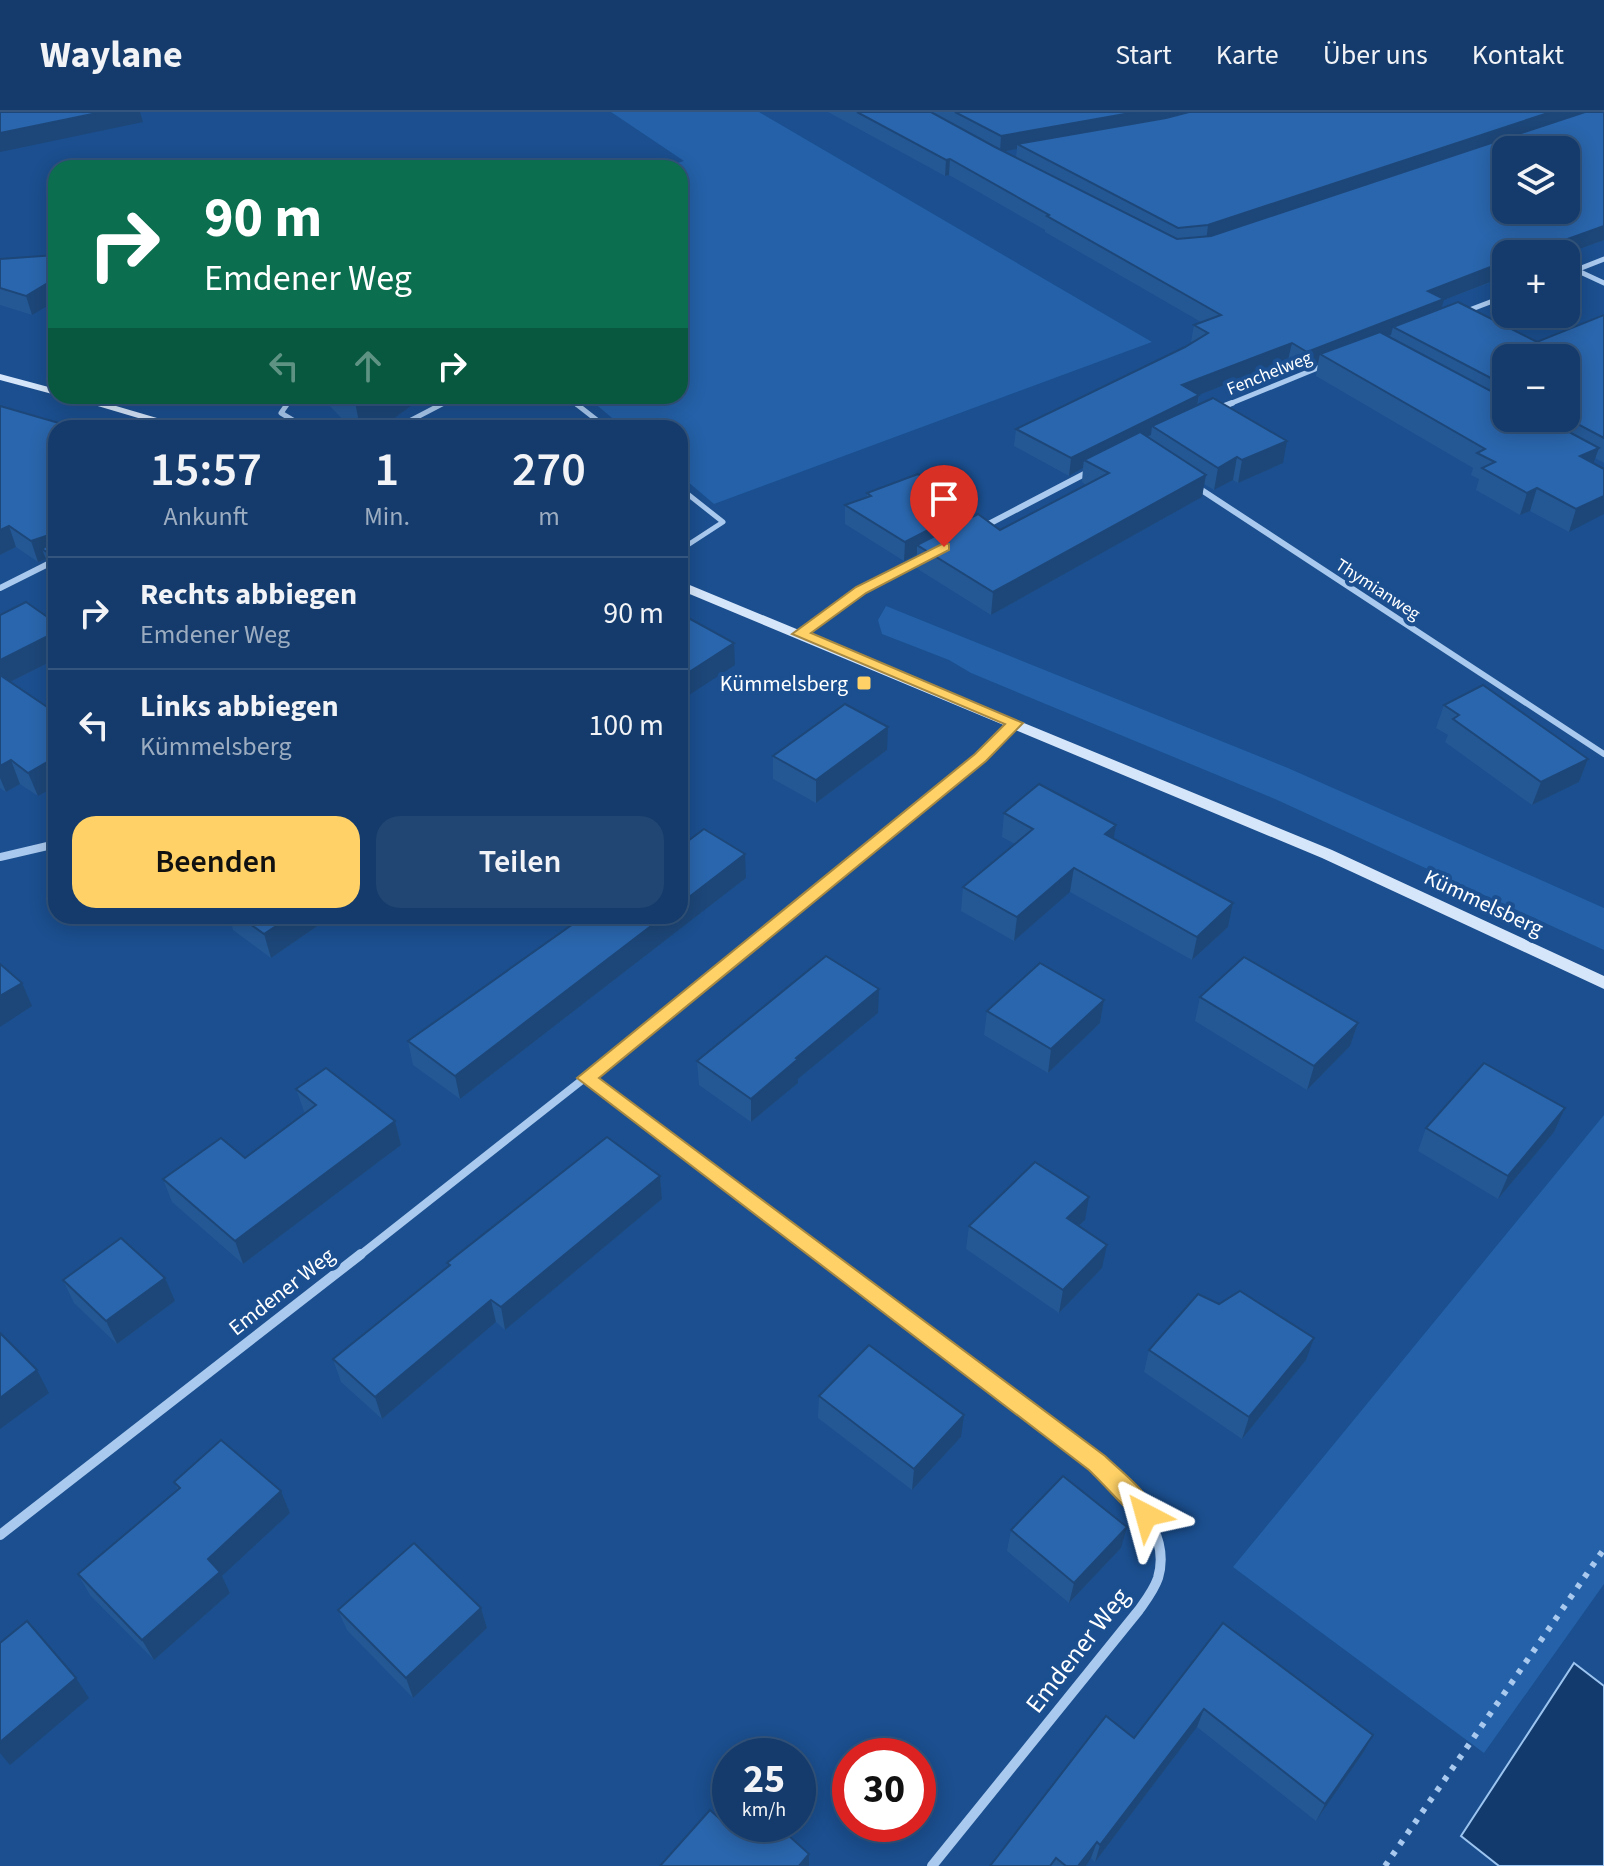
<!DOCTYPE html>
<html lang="de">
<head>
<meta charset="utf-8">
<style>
	:root { --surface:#143b6b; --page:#214673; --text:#f1f3f6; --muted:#9dadc1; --line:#33557e; --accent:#ffd166 }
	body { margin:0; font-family:"Source Sans 3",sans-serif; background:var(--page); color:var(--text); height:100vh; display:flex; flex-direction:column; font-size:30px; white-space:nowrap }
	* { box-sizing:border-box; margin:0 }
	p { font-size:26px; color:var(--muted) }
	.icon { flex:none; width:44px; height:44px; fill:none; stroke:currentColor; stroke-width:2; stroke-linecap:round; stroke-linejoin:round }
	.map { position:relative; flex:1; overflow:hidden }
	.sheet { position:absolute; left:48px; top:308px; width:640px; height:504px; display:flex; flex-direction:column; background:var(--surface); border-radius:24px; box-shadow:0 4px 20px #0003,0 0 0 2px var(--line) }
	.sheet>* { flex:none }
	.guide { position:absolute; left:48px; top:48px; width:640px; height:244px; border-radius:24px; box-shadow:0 4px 20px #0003,0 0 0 2px var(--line); background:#0b6e4f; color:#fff; overflow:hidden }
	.controls { position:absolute; left:1492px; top:24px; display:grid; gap:16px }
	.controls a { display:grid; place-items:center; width:88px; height:88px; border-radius:16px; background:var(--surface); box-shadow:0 4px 20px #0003,0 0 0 2px var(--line); font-size:40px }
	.speed { position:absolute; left:712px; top:1626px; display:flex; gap:16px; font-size:40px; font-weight:700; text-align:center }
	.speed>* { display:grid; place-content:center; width:104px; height:104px; border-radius:50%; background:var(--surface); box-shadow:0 4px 20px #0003,0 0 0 2px var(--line); line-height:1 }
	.speed small { font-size:20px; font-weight:400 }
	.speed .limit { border:12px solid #d22; background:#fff; color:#111 }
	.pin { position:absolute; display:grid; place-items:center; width:68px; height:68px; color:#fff; margin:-82px -34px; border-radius:50% 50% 50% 0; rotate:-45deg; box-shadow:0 0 8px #0007 }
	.pin .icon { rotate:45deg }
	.me { position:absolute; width:88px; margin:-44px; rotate:321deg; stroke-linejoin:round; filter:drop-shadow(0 0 6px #0008) }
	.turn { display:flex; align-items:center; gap:28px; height:168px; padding:0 24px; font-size:36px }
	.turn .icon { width:104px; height:104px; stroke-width:2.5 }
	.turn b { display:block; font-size:56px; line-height:68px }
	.lanes { display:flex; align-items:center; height:76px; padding:0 24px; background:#0003; justify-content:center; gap:40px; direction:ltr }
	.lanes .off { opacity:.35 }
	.eta { display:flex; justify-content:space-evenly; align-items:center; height:136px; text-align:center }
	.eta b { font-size:48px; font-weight:600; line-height:56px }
	.primary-button { display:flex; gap:16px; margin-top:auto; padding:16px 24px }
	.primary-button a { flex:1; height:92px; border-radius:24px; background:var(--accent); color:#111; font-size:32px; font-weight:600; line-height:92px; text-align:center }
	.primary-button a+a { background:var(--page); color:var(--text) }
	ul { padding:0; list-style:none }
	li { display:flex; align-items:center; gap:24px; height:112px; padding:0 24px; border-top:2px solid var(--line) }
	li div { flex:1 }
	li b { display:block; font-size:30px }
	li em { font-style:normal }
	header { display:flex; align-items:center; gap:48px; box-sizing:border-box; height:112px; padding:0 40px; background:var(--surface); border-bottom:2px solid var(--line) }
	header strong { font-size:38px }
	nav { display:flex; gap:44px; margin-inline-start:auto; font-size:28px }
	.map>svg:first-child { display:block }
	.green { fill:#2461a8 }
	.water { fill:#123a6d; stroke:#9cc4f0; stroke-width:2 }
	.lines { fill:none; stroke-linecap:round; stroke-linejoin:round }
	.path { stroke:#a9c9ee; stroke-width:6; stroke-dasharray:5 8; stroke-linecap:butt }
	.service-far1 { stroke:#a9c9ee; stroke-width:4 }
	.service { stroke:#a9c9ee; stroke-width:5 }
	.minor-far3 { stroke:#a9c9ee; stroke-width:5 }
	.minor-far2 { stroke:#a9c9ee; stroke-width:6 }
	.minor-far1 { stroke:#a9c9ee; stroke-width:8 }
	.minor { stroke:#a9c9ee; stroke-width:10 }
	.secondary { fill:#d6e6fa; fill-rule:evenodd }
	.wall { fill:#245895; fill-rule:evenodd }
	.shaded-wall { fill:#1d4779 }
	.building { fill:#2a66ad; stroke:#1d4779; stroke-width:2; fill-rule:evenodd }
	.route { fill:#ffd166; stroke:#a68842; stroke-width:2 }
	.poi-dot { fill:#ffd166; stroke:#1b4f8f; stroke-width:3 }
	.labels { text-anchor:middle; stroke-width:8; stroke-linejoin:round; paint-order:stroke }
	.far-street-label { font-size:18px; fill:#fff; stroke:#1b4f8f }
	.poi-label { font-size:22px; fill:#fff; stroke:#1b4f8f; text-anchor:end }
	.street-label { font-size:22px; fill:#fff; stroke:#1b4f8f }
	.near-street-label { font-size:26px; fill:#fff; stroke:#1b4f8f }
</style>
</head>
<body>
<header>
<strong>Waylane</strong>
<nav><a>Start</a><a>Karte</a><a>Über uns</a><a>Kontakt</a></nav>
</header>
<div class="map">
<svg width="1604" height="1754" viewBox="0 0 1604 1754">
	<rect width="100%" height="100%" fill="#1b4f8f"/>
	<g class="green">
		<polygon points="611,0 759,0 1152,230 714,392 680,363 680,316 624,316 586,284 680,284 680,56 661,56 684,49"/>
		<polygon points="886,494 1288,656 1604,796 1604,838 1275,687 971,561 949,548 882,522 878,508"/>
		<polygon points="1604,1003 1604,1472 1484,1641 1233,1455"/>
	</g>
	<polygon class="water" points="1574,1551 1604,1574 1604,1754 1499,1754 1461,1724"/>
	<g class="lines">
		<polyline class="path" points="1385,1754 1604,1437"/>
		<g class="service-far1">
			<polyline points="566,284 577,293"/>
			<polyline points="286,293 292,284"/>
			<polyline points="438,293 467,284"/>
		</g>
		<g class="service">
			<polyline points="288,291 281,301 306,316"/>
			<polyline points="575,291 607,316"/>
			<polyline points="396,316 444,291"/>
			<polyline points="680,376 723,410 680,438"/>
		</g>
		<g class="minor-far3">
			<polyline points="1576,158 1604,171"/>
			<polyline points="1566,162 1604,147"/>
			<polyline points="1464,200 1506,184"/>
			<polyline points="1227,293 1325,253"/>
		</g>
		<g class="minor-far2">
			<polyline points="1219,296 1232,291"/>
			<polyline points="1194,373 1604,642"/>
			<polyline points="983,415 1092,358"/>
			<polyline points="0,476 56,448"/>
			<polyline points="800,522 861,478 925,445"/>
			<polyline points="956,666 1015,611"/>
		</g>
		<g class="minor-far1">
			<polyline points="0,745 56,732"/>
			<polyline points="586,966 822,1144"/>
			<polyline points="359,1144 808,790 958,664"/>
		</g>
		<g class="minor">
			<path d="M820,1142l277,209c32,27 75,68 61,115 -4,12 -12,22 -19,32l-207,256"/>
			<polyline points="0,1423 361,1142"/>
		</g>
		<g class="secondary">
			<polygon points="0,262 56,277 56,283 0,268"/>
			<polygon points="64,284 82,284 191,316 172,316"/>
			<polygon points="680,469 1332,738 1604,864 1604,877 1322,746 680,478"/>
		</g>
	</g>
	<g class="wall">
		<path d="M828,0h776v128l-160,60 -3,9 96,33 67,-27v148l-9,-5 -26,74 -39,-21 -10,4 -44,-25 3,-11 -8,-4 2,-7 -157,-92 2,-13 -15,6 -15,-9 -89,35 -1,10 85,58 -45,20 -5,-3 -19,10 -10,-6 -2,13 -211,118 -75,-47 1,-14 -13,7 -59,-37v-19l22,-8v-4l133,37 86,-45 -4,-3 1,-14 -14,8 -55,-30 2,-17 169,-82 7,-4 -1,-1 3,-17 7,-3 -156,-90v-2l-96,-55 -4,1zM1017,37l-1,9 -13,-7zM1506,246l60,60h-60z"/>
		<polygon points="56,143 32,203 0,193 0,147"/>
		<polygon points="320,284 430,284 422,286 381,316 351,316"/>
		<polygon points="0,294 56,316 56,462 49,458 46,447 38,450 16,435 0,443"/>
		<polygon points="0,503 56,511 56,547 10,570 38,684 20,672 6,680 0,676"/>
		<polygon points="1444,593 1588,647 1579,670 1532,693 1445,630 1448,623 1436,616"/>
		<polygon points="887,638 816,691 773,667 773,644"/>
		<polygon points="1004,701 1114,726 1233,791 1228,815 1192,848 1070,780 1014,829 961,799 963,775 1015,732 1002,725"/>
		<polygon points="746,766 460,987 413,953 408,929 576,810 575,805"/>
		<polygon points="229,804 332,804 271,846 233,818"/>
		<polygon points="1200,885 1358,911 1350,934 1307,978 1195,909"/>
		<polygon points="1104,888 1100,911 1048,961 984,923 987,899"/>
		<polygon points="878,901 798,967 798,971 751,1010 699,973 697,949"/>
		<polygon points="296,977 395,1009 401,1033 243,1152 172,1090 163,1067 245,1046 305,1002"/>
		<polygon points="1565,996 1554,1020 1498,1087 1418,1039 1426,1016"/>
		<polygon points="660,1064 662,1087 505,1218 496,1210 382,1307 341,1270 333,1247 448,1154 447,1151"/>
		<polygon points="1085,1108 1079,1114 1102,1156 1059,1201 966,1137 969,1114"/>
		<polygon points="63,1168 175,1189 117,1232 74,1191"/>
		<polygon points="1149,1238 1306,1248 1242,1327 1144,1260"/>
		<polygon points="819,1284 961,1325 912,1378 818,1306"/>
		<polygon points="174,1370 281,1379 290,1401 222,1464 230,1481 154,1548 90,1483 78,1462 178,1378"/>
		<polygon points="1011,1418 1121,1436 1069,1491 1007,1439"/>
		<polygon points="481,1496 487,1516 413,1586 347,1518 338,1498"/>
		<polygon points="1223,1511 1373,1623 1363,1641 1316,1709 1197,1615 1095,1750 1091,1746 1086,1754 990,1754 1134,1626"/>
	</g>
	<g class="shaded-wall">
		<polygon points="102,0 140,0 143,10 0,40 0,21"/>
		<polygon points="1136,0 1204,0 1017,32 1017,37 1000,40 1001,24"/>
		<polygon points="1551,0 1593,0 1206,130 1208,113"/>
		<polygon points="950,47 949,63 945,64 946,48"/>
		<polygon points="1604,114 1604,128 1566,142 1526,142"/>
		<polygon points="1506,149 1506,164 1444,188 1439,204 1393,215 1391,223 1328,247 1320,242 1318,251 1303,257 1307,240 1428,179"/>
		<polygon points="56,166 56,189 32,203 26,184"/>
		<polygon points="1292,231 1288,248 1199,283 1196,300 1152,314 1151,323 1092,352 1084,348 1083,356 1069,364 1071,346 1182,273"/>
		<polygon points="354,284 430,284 422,286 381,316 360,316"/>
		<polygon points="1287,329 1283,351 1238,371 1242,348"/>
		<polygon points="1599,336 1591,358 1580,344"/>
		<polygon points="1237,345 1233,368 1214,378 1218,356"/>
		<polygon points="1206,363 1202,385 991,503 993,480"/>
		<polygon points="1537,376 1530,399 1520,403 1527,381"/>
		<polygon points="1604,384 1604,402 1569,420 1576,397"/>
		<polygon points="967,398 966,417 917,433 917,442 904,449 905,430"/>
		<polygon points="9,414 16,435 0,443 0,418"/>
		<polygon points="52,422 56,435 42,437 46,447 38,450 31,429"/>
		<polygon points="56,520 56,547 0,575 0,548"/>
		<polygon points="734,531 735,553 680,589 680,566"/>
		<polygon points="888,615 887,638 816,691 816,668"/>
		<polygon points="56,645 56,674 38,684 28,661"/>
		<polygon points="1588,647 1579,670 1532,693 1541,670"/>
		<polygon points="11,648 20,672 6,680 0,666 0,654"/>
		<polygon points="1116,713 1112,736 1105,722"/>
		<polygon points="745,742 746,766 460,987 455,964 664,804 680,804 680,792"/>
		<polygon points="1074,756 1070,780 1014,829 1017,805"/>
		<polygon points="1233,791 1228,815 1192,848 1197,825"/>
		<polygon points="291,804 332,804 271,846 264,822"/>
		<polygon points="22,871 32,894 0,915 0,884"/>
		<polygon points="879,877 878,901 798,967 798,971 751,1010 751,987 796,946"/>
		<polygon points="1104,888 1100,911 1048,961 1051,937"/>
		<polygon points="1358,911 1350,934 1307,978 1314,954"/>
		<polygon points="1565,996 1554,1020 1498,1087 1508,1064"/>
		<polygon points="395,1009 401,1033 243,1152 235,1129"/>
		<polygon points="660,1064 662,1087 505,1218 501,1195"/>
		<polygon points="1089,1085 1085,1108 1063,1129 1067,1106"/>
		<polygon points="1107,1133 1102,1156 1059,1201 1063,1178"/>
		<polygon points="165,1166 175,1189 117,1232 106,1209"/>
		<polygon points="491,1188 496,1210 382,1307 375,1285"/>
		<polygon points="1314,1226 1306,1248 1242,1327 1249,1305"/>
		<polygon points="37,1258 49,1281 0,1317 0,1286"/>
		<polygon points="964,1303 961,1325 912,1378 914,1357"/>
		<polygon points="281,1379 290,1401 222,1464 230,1481 154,1548 142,1528 208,1447"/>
		<polygon points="1127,1415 1121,1436 1069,1491 1074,1471"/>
		<polygon points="481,1496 487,1516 413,1586 406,1566"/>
		<polygon points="76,1566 89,1586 10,1653 0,1641 0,1630"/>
		<polygon points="1204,1597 1197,1615 1095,1750 1100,1733"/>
		<polygon points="1373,1623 1363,1641 1316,1709 1325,1692"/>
		<polygon points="1097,1730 1091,1746 1086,1754 1078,1754"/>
		<polygon points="809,1742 809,1754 799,1754"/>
	</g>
	<g class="building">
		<polygon points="0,0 102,0 0,21"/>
		<path d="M857,0h74l64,35 182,92 34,-3 374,-124h19v114l-78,28h-20v7l-78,30 16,8 -137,53 -15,-9 -110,42 17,10 -128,63 -55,-29 169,-82 23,-14 -14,-8 27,-10 -174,-99 2,-1 -99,-56 -4,1zM1506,38h60v60h-60z"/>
		<polygon points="955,0 1136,0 1001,24"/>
		<polygon points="1189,0 1551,0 1208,113 1178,116 1017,32 1166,6"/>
		<polygon points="56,143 56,166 26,184 0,176 0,147"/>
		<polygon points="1458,190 1537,230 1604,203 1604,326 1566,306 1566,246 1506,246 1506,274 1393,215"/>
		<polygon points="1380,220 1506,287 1506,306 1543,306 1599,336 1580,344 1604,357 1604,384 1576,397 1537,376 1527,381 1482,356 1495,350 1477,341 1485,337 1320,242"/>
		<polygon points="1213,286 1287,329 1242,348 1237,345 1218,356 1152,314"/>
		<polygon points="0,294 76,316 56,316 56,446 42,437 54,429 52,422 31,429 9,414 0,418"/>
		<polygon points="1140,320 1206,363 993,480 917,433 978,402 1000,418 1109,361 1084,348"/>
		<polygon points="918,362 967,398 905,430 845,393 871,384 867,381"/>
		<polygon points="26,490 56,511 56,520 0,548 0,503"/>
		<polygon points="683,503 734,531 680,566 680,505"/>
		<polygon points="0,563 56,601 56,645 28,661 11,648 0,654"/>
		<polygon points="1483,573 1588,647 1541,670 1453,607 1459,603 1444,593"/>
		<polygon points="845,592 888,615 816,668 773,644"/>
		<polygon points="1039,672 1116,713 1105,722 1233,791 1197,825 1074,756 1017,805 963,775 1033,717 1004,701"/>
		<polygon points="704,717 745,742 680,792 680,735"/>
		<polygon points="239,804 291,804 264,822"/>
		<polygon points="576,804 664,804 455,964 408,929 580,807"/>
		<polygon points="826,844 879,877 796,946 798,947 751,987 697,949"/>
		<polygon points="1244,845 1358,911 1314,954 1200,885"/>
		<polygon points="1040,851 1104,888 1051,937 987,899"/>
		<polygon points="0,852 22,871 0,884"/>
		<polygon points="1484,951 1565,996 1508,1064 1426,1016"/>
		<polygon points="326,956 395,1009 235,1129 163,1067 221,1026 245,1046 316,993 296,977"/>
		<polygon points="607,1025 660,1064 501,1195 491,1188 375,1285 333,1247 450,1153 447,1151"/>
		<polygon points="1035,1050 1089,1085 1067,1106 1107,1133 1063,1178 969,1114"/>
		<polygon points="121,1126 165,1166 106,1209 63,1168"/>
		<polygon points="1240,1179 1314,1226 1249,1305 1149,1238 1198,1182 1219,1192"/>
		<polygon points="0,1221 37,1258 0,1286"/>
		<polygon points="869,1233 964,1303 914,1357 819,1284"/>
		<polygon points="221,1328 281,1379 208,1447 220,1460 142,1528 78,1462 180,1376 174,1370"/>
		<polygon points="1063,1364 1127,1415 1074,1471 1011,1418"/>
		<polygon points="414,1431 481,1496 406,1566 338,1498"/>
		<polygon points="27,1509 76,1566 0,1630 0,1531"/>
		<polygon points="1223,1511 1373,1623 1325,1692 1204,1597 1100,1733 1097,1730 1078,1754 1066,1754 1056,1746 1050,1754 990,1754 1106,1604 1134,1626"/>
		<polygon points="730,1694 730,1712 776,1712 809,1742 799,1754 660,1754 710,1698 719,1706"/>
	</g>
	<path class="route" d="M944,431l5,1v6l-83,43 -55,40 212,90 -37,38 -387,317 506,378c19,18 42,35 53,59l-4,8 -8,3c-9,-4 -45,-45 -57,-56l-512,-392 398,-324 30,-30 -213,-90 64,-47z"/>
	<rect class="poi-dot" x="856" y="563" width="16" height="16" rx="4"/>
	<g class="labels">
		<g class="far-street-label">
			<text transform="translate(1269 261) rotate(-22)" y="6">Fenchelweg</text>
			<text transform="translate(1378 477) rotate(33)" y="6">Thymianweg</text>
		</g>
		<g class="poi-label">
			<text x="848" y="579">Kümmelsberg</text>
		</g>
		<g class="street-label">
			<text transform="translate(1484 790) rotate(25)" y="8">Kümmelsberg</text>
			<text transform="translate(281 1179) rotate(-38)" y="8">Emdener Weg</text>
		</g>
		<g class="near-street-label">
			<text transform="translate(1077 1538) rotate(-52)" y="9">Emdener Weg</text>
		</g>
	</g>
</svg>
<div class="controls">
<a><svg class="icon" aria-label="layers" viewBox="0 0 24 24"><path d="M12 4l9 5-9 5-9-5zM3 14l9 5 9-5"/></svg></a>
<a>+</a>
<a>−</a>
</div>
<div class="speed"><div>25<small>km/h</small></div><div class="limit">30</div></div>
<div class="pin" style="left:944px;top:435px;background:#d93025"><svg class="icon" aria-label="arrive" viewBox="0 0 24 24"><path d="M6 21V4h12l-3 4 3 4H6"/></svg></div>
<svg class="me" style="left:1146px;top:1403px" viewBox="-20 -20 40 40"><path d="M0-17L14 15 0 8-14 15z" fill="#ffd166" stroke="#fff" stroke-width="4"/></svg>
<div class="guide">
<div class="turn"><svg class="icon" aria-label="right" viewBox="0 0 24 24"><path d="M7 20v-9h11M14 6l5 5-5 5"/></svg><div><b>90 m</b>Emdener Weg</div></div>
<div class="lanes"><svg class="icon off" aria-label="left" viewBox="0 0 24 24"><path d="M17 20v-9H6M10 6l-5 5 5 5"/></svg><svg class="icon off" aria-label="ahead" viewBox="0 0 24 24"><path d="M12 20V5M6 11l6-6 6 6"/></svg><svg class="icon" aria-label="right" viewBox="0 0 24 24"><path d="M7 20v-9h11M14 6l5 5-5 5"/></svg></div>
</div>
<section class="sheet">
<div class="eta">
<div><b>15:57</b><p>Ankunft</p></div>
<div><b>1</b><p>Min.</p></div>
<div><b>270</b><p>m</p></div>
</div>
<ul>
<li><svg class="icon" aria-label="right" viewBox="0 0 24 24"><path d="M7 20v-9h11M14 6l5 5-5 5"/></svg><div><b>Rechts abbiegen</b><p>Emdener Weg</p></div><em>90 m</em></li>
<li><svg class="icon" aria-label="left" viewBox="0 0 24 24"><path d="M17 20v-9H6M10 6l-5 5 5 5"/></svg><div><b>Links abbiegen</b><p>Kümmelsberg</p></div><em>100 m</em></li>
</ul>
<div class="primary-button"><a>Beenden</a><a>Teilen</a></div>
</section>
</div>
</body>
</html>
